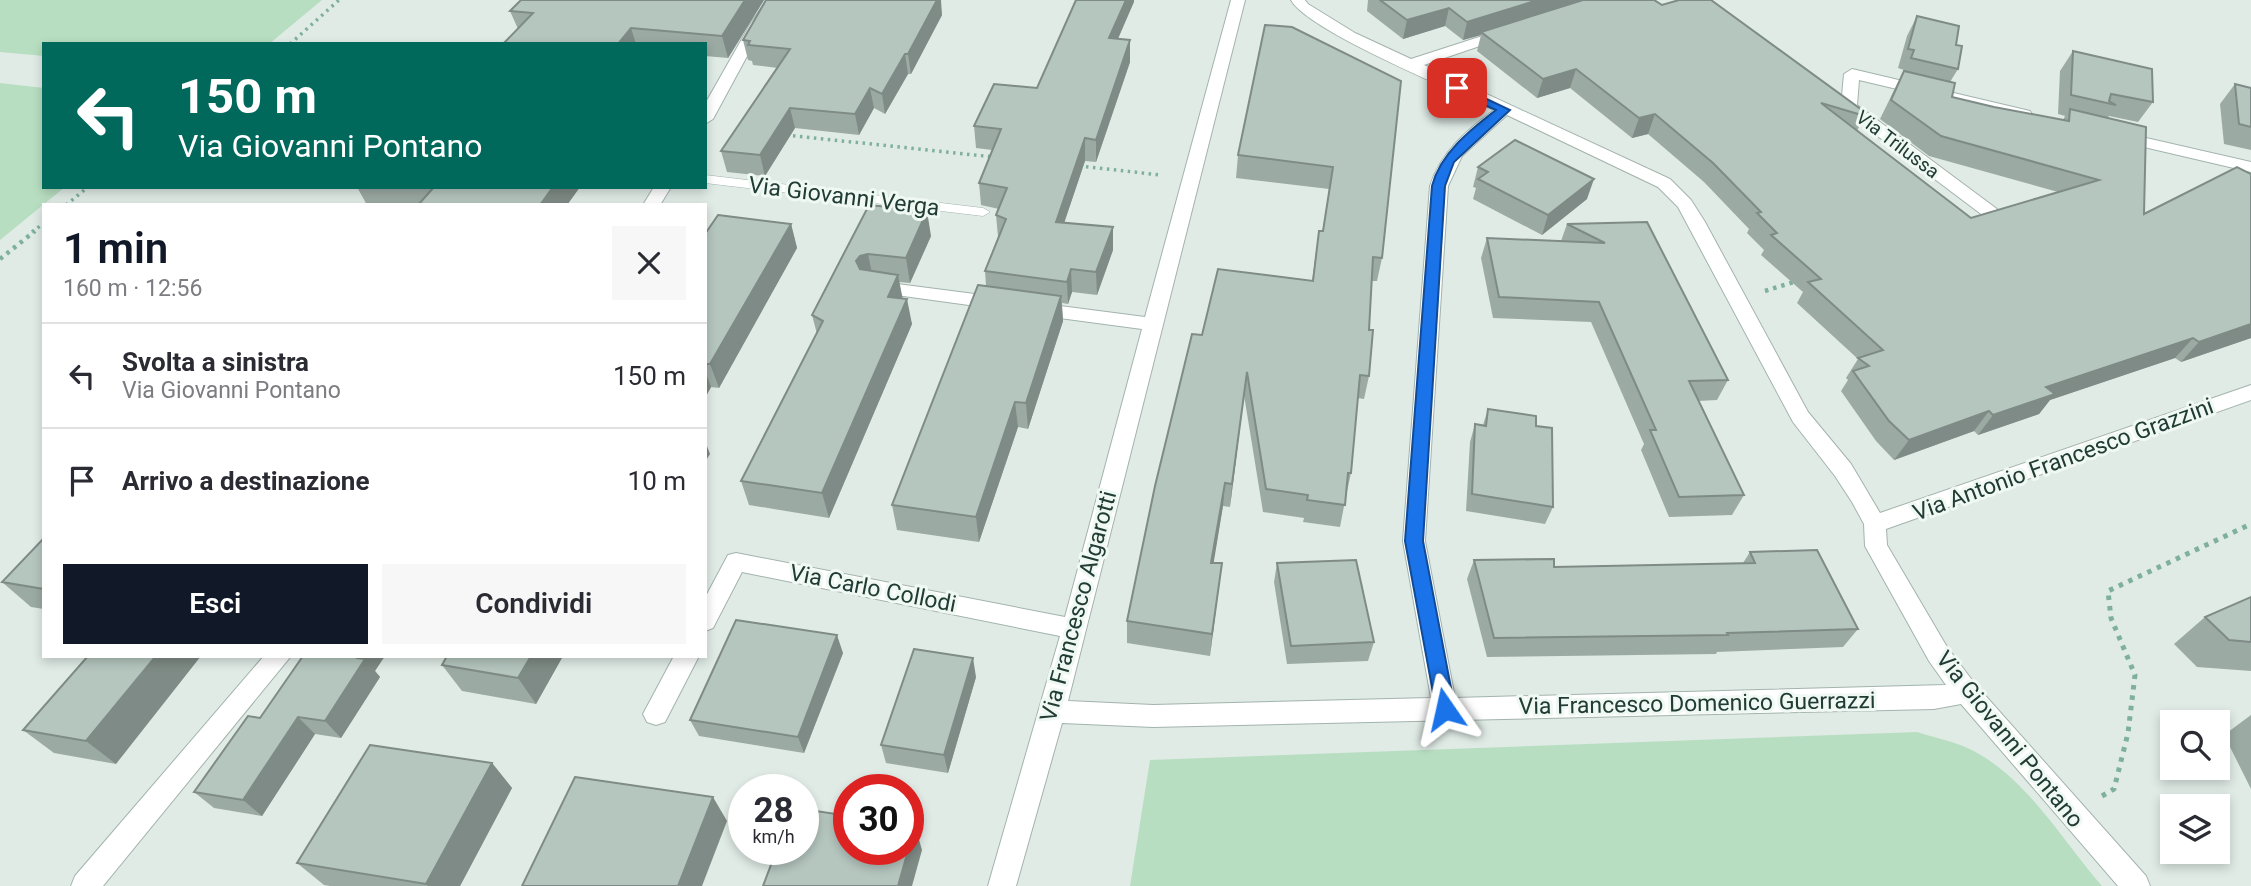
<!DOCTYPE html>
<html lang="it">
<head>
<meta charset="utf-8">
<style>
	:root { --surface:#fff; --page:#f7f7f7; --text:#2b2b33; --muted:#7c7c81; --line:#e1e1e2; --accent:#111827 }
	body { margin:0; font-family:Roboto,sans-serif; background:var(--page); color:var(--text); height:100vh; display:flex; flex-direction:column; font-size:26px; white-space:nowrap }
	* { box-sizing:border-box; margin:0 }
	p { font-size:23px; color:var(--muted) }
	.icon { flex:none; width:38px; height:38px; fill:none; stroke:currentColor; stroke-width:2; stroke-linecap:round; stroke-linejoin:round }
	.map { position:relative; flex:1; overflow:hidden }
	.panel { position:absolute; left:42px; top:203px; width:665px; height:455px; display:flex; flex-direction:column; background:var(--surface); border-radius:0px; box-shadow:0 4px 10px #0003 }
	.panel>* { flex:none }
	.guide { position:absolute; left:42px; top:42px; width:665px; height:147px; border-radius:0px; box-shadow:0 4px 10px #0003; background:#00695c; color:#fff; overflow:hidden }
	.tools { position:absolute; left:2160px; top:710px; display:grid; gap:14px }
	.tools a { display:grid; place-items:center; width:70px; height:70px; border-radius:0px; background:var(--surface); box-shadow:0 4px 10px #0003; font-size:35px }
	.speed { position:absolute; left:728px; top:774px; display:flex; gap:14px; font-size:35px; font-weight:700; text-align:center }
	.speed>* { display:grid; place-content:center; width:91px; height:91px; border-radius:50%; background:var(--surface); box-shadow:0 4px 10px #0003; line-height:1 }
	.speed small { font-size:18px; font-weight:400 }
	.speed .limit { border:10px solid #d22; background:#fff; color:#111 }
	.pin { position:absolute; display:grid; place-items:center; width:60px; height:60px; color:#fff; margin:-30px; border-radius:14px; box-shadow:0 4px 10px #0006 }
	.me { position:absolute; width:77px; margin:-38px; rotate:349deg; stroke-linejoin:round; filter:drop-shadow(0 0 5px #0008) }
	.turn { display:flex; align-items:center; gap:24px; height:147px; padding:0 21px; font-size:32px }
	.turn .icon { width:91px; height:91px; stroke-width:2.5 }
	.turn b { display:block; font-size:49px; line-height:60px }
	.round { display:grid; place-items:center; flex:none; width:74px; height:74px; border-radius:0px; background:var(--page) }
	.headline { display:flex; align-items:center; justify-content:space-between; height:119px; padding:0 21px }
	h1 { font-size:42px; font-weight:600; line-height:52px; color:var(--accent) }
	.primary-button { display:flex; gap:14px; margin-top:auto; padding:14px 21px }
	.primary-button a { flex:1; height:80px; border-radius:0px; background:var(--accent); color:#fff; font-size:28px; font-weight:600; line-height:80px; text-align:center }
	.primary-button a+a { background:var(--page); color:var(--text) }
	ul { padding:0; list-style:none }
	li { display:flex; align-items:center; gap:21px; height:105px; padding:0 21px; border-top:2px solid var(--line) }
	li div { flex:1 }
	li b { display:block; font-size:26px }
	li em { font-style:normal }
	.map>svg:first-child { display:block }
	.green { fill:#b8dec1 }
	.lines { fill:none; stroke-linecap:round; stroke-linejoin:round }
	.lane-casing { stroke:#a3b3ad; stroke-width:1 }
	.street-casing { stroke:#a3b3ad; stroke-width:2 }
	.path-far2 { stroke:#7fb09f; stroke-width:3.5; stroke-dasharray:2.5 4.5; stroke-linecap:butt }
	.path-far1 { stroke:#7fb09f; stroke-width:4.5; stroke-dasharray:3.5 5; stroke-linecap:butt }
	.path { stroke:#7fb09f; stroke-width:5; stroke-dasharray:4.5 6; stroke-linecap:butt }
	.lane { fill:#fff; fill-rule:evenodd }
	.street { fill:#fff; fill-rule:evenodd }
	.wall { fill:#9caaa4 }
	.shaded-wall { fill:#7f8b86 }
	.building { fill:#b5c6bf; stroke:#7f8b86; stroke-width:2 }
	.route { fill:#1a73e8; stroke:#114b97; stroke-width:2 }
	.labels { text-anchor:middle; stroke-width:6; stroke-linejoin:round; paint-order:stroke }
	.far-street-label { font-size:19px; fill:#203c34; stroke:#f0f8f4 }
	.street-label { font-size:23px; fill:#203c34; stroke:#f0f8f4 }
</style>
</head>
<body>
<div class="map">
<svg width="2251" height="886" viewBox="0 0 2251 886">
	<rect width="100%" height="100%" fill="#e0ebe6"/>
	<g class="green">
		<polygon points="0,0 322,0 269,44 44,44 44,56 0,52"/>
		<polygon points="0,83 44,88 44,187 65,187 0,240"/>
		<path d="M1917,732c15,5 31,8 46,14 61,26 97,92 139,140h-972l20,-126z"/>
	</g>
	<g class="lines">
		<defs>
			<polygon id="lane" points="705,175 983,208 990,212 983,216 705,183"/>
			<g id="street">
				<polygon points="767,0 781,0 765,23 713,119 705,124 705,104 751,23"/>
				<path d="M1231,0h14l-177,701 85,4 278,-7 -28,-157 27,-355c11,-34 37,-56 64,-76 -39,-19 -186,-79 -203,-110h14l3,4 47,29 56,26 96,-31 7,4 -2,3 -88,30 246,114 21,21 14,22 103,190 43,52 29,49 371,-128v15l-365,129 1,16 60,102 28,37 171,192 4,10h-32l-157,-182 -27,5 -781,18 -91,-4 -46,163h-28l72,-250 -318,-64 -29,56 -8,3v-33l23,-43 8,-2 329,64 77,-288 -105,-14 -7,-2 -2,-4 2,-4 7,-2 108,14zM1507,115l151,72 20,20 115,215 42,54 17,26 12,22 1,22 64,115 17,24 -491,13 -30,-157 23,-355 14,-30z"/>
				<polygon points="1852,69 2030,111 2032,114 2024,119 1859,80 1857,105 2005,215 2008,219 2005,223 1993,223 1843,110 1841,107 1844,74"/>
				<polygon points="2120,132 2251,162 2251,172 2114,140 2112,137"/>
				<polygon points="654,187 671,187 660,205 643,205"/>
				<polygon points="874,281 998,297 1005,299 1007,303 1005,307 998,309 867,291 865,287 867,283"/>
				<polygon points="264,656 291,656 103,886 71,886 75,876"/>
				<polygon points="674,656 699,656 665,722 656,725 647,722 643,714"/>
			</g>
		</defs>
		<use href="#lane" class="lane-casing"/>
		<use href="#street" class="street-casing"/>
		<g class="path-far2">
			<polyline points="290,44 339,0"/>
			<polyline points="786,135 994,157"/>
			<polyline points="1079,166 1161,175"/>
			<polyline points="66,205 88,187"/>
			<polyline points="32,232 44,223"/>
		</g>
		<g class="path-far1">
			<polyline points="0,259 35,231"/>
			<polyline points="1765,291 1797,281"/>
		</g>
		<polyline class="path" points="2102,796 2114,789 2128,733 2135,675 2111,618 2108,591 2251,524"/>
		<use href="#lane" class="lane"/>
		<use href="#street" class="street"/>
	</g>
	<g class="wall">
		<polygon points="764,0 728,58 705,56 705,44 503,44 518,29 510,11"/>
		<polygon points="1076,0 1134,0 1118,39 1130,40 1130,62 1096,162 1085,161 1064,223 1113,250 1097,295 1072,292 1068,304 1062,303 1063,321 1028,429 1018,427 979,542 897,530 892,505 986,286 985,271 998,237 996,215 999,209 981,205 979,183 992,150 976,148 974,126 1037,88"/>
		<polygon points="1368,0 1654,0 1866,113 1857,131 1971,218 2058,192 1929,156 1880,119 1904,70 1898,68 1907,36 1917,16 1956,45 1958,69 1950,82 1952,97 1994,107 2063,120 2065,116 2058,114 2060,71 2073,51 2153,102 2138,122 2109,116 2107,118 2144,214 2251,338 2181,362 2175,358 2050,400 2039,414 1978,435 1974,431 1894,460 1876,441 1841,391 1848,380 1846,378 1858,359 1797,303 1803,292 1761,255 1764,250 1747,233 1749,229 1704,182 1648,134 1632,138 1570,88 1537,98 1477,51 1481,35 1463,40 1445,26 1403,39 1367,11"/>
		<polygon points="942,15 911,74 908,74 885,114 874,108 859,135 795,128 765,176 727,172 721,151 778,68 753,65 752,61 748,60 743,40"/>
		<polygon points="1265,25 1382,258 1377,281 1372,281 1369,330 1369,376 1364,399 1358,398 1351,473 1346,496 1340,527 1303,522 1304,518 1263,512 1244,395 1230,507 1223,506 1213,563 1219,585 1210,656 1127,643 1127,621 1202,335 1312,281 1319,231 1323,231 1329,189 1236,178 1238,155"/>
		<polygon points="2235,84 2251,88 2251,150 2224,144 2220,104"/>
		<polygon points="1478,167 1587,199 1542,235 1473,199 1476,188 1473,187"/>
		<polygon points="357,187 580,187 567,205 367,205"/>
		<polygon points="869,205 931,236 910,283 899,282 902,299 912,324 829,518 749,505 741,481 817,334 812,315"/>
		<polygon points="1647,222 1728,380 1717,400 1698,401 1744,495 1732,515 1669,517 1641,450 1644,444 1591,322 1493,318 1481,258 1487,238 1561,241 1567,224"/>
		<polygon points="791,224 797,248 719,388 711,387 705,398 705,234"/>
		<polygon points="1488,409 1536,426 1553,507 1545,524 1466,511 1470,442 1475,424 1483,425"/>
		<polygon points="44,538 44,609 31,607 2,582"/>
		<polygon points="1750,552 1858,629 1843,647 1717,652 1716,654 1487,657 1467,579 1474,560 1554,567 1743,563"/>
		<polygon points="1277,563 1374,642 1368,661 1287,664 1274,582"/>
		<polygon points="2251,597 2251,671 2197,667 2174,644 2205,617"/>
		<polygon points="843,653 804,753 699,736 690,720"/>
		<polygon points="88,656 116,764 54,753 23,730"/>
		<polygon points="447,656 563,656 536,704 462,691 442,665"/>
		<polygon points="375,671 380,677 341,738 315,734 262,816 214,808 194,792 260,718"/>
		<polygon points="976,677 948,773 886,763 881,745"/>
		<polygon points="2251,715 2251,789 2224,735"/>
		<polygon points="492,763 512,788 460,886 330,886 324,885 297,863"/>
	</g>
	<g class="shaded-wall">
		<polygon points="745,0 764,0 728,58 722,36"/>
		<polygon points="937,0 941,0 942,15 911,74 908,54"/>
		<polygon points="1126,0 1134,0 1134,2 1109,59 1109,38"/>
		<polygon points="1538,0 1592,0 1481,32 1481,35 1463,40 1467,22"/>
		<polygon points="1449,8 1445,26 1403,39 1407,20"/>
		<polygon points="631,28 636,44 618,44"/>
		<polygon points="1130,40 1130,62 1096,162 1096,140"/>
		<polygon points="905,54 908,74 885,114 882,94"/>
		<polygon points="1576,69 1570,88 1537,98 1543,79"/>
		<polygon points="870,88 874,108 859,135 855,114"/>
		<polygon points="790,108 795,128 765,176 760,155"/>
		<polygon points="1655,114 1648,134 1632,138 1639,118"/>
		<polygon points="1085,138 1085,161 1057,244 1056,222"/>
		<polygon points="1594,179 1587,199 1542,235 1548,215"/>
		<polygon points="553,187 580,187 567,205 540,205"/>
		<polygon points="927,211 931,236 910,283 906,258"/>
		<polygon points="791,224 797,248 719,388 710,364"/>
		<polygon points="1113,227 1113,250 1097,295 1096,272"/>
		<polygon points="868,254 873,278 865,280 856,261 860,256"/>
		<polygon points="1071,269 1072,292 1068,304 1067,282"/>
		<polygon points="898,275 903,300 888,297"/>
		<polygon points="1061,296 1063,321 1028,429 1026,403"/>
		<polygon points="907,299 912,324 829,518 822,493"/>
		<polygon points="2251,324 2251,338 2181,362 2199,342"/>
		<polygon points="2193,338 2175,358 2050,400 2039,414 1978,435 1993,415 2046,387"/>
		<polygon points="705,371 711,387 705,398"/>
		<polygon points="1247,372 1244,395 1230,507 1232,484"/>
		<polygon points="1015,402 1018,427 979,542 976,517"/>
		<polygon points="1989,411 1974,431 1894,460 1909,440"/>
		<polygon points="705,441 710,454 705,462"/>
		<polygon points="1225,483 1223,506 1210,585 1211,563"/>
		<polygon points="1222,563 1219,585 1210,656 1212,634"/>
		<polygon points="837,635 843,653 804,753 798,737"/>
		<polygon points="156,656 201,656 116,764 86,741"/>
		<polygon points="358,656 385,656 375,671 380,677 341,738 325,721"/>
		<polygon points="531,656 563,656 536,704 518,678"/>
		<polygon points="973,658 976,677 948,773 944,755"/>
		<polygon points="298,717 315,734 262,816 243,800"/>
		<polygon points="492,763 512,788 460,886 428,886 426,884"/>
		<polygon points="713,797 727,821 702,886 678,886"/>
		<polygon points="915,826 922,850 912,886 898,886"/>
	</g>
	<g class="building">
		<polygon points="521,0 745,0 722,36 631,28 618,44 503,44 533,13 510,11"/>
		<polygon points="766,0 937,0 908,54 905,54 882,94 870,88 855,114 790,108 760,155 721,151 790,49 748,45 750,41 743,40"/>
		<polygon points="1076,0 1126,0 1109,38 1130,40 1096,140 1085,138 1056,222 1113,227 1096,272 1071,269 1067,282 985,271 1006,219 996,215 1007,188 979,183 1001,129 974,126 994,84 1037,88"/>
		<polygon points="1380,0 1538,0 1467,22 1449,8 1407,20"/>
		<polygon points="1583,0 1654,0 1662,5 1679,0 1711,0 1866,113 1865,116 1821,103 1971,218 2099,180 1941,136 1891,100 1904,71 1955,83 1952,97 1994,107 2069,121 2070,109 2146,127 2144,214 2237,167 2251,174 2251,324 2199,342 2193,338 2046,387 2055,394 1993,415 1989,411 1909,440 1889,421 1853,371 1869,366 1858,358 1883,350 1808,282 1821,279 1771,235 1777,233 1757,213 1761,212 1713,163 1655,114 1639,118 1576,69 1543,79 1481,32"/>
		<polygon points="1917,16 1959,26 1956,45 1962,46 1958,69 1911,58 1914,50 1908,49"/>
		<polygon points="1265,25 1292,27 1401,81 1382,258 1373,257 1369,330 1373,330 1369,376 1360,375 1351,473 1348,473 1345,505 1307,500 1308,495 1266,489 1247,372 1232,484 1225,483 1211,563 1222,563 1212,634 1127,621 1155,486 1192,334 1202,335 1218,269 1313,281 1319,231 1323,231 1333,167 1238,155"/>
		<polygon points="2073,51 2152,69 2153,102 2111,94 2109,101 2116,105 2071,95"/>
		<polygon points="2235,84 2251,88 2251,127 2239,124"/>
		<polygon points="1515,140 1594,179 1548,215 1478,179 1488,172 1478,167"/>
		<polygon points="434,187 553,187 540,205 418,205"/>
		<polygon points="869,205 927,211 906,258 868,254 860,256 856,261 860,269 898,275 888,297 907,299 822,493 741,481 823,321 812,315"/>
		<polygon points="718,215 791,224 710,364 705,364 705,234"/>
		<polygon points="1647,222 1728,380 1689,381 1744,495 1679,497 1650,430 1656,430 1599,302 1499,297 1487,238 1605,243 1567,224"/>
		<polygon points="978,285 1061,296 1026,403 1015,402 976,517 892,505"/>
		<polygon points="1488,409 1536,416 1536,426 1552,428 1553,507 1472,494 1475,424 1486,426"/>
		<polygon points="44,538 44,589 2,582"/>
		<polygon points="1817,550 1858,629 1727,633 1728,635 1494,638 1474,560 1554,559 1554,567 1755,563 1750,552"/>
		<polygon points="1356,560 1374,642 1291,646 1277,563"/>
		<polygon points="2251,597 2251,642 2229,640 2205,617"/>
		<polygon points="736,620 837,635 798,737 690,720"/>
		<polygon points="914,649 973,658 944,755 881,745"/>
		<polygon points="88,656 156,656 86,741 23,730"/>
		<polygon points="303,656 358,656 357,658 365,659 325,721 298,717 243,800 194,792 248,716 260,718"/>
		<polygon points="447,656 531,656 518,678 442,665"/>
		<polygon points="370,745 492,763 426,884 297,863"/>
		<polygon points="575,777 713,797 678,886 522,886"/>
		<polygon points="803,809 849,816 849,849 908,849 908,825 915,826 898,886 763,886 777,849 803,849"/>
	</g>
	<path class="route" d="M1457,85l53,25 -56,52 -9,24 -22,355 32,168 -3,6 -7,2 -7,-2 -2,-6 -31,-168 27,-355c8,-32 38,-56 64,-76l-43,-19 -2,-3z"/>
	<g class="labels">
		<g class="far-street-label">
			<text transform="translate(1898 144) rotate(37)" y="7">Via Trilussa</text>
		</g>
		<g class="street-label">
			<text transform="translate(844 196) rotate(7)" y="8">Via Giovanni Verga</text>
			<text transform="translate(2063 459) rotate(-20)" y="8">Via Antonio Francesco Grazzini</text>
			<text transform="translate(873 588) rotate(11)" y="8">Via Carlo Collodi</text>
			<text transform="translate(1078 606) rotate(-75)" y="8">Via Francesco Algarotti</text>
			<text transform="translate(1697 703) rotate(-1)" y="8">Via Francesco Domenico Guerrazzi</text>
			<text transform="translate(2010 739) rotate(51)" y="8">Via Giovanni Pontano</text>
		</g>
	</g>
</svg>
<div class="tools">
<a><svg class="icon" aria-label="search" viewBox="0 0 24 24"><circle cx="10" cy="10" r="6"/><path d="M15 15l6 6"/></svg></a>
<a><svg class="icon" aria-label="layers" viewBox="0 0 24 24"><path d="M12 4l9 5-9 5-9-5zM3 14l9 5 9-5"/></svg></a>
</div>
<div class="speed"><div>28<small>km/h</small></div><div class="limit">30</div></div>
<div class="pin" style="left:1457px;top:88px;background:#d93025"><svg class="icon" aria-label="arrive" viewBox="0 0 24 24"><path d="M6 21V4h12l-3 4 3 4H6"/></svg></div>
<svg class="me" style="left:1445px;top:709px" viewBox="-20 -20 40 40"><path d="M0-17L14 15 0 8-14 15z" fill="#1a73e8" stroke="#fff" stroke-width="4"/></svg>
<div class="guide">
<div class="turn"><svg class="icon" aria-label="left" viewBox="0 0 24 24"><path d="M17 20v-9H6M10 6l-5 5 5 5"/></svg><div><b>150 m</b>Via Giovanni Pontano</div></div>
</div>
<section class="panel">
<div class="headline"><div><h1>1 min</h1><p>160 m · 12:56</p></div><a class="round"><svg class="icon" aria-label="close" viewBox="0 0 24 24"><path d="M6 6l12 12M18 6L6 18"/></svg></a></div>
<ul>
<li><svg class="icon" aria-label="left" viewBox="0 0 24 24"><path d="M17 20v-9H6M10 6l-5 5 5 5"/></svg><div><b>Svolta a sinistra</b><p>Via Giovanni Pontano</p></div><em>150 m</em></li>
<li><svg class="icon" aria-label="arrive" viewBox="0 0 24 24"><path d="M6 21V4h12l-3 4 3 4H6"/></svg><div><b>Arrivo a destinazione</b></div><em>10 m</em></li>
</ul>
<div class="primary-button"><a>Esci</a><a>Condividi</a></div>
</section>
</div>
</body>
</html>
